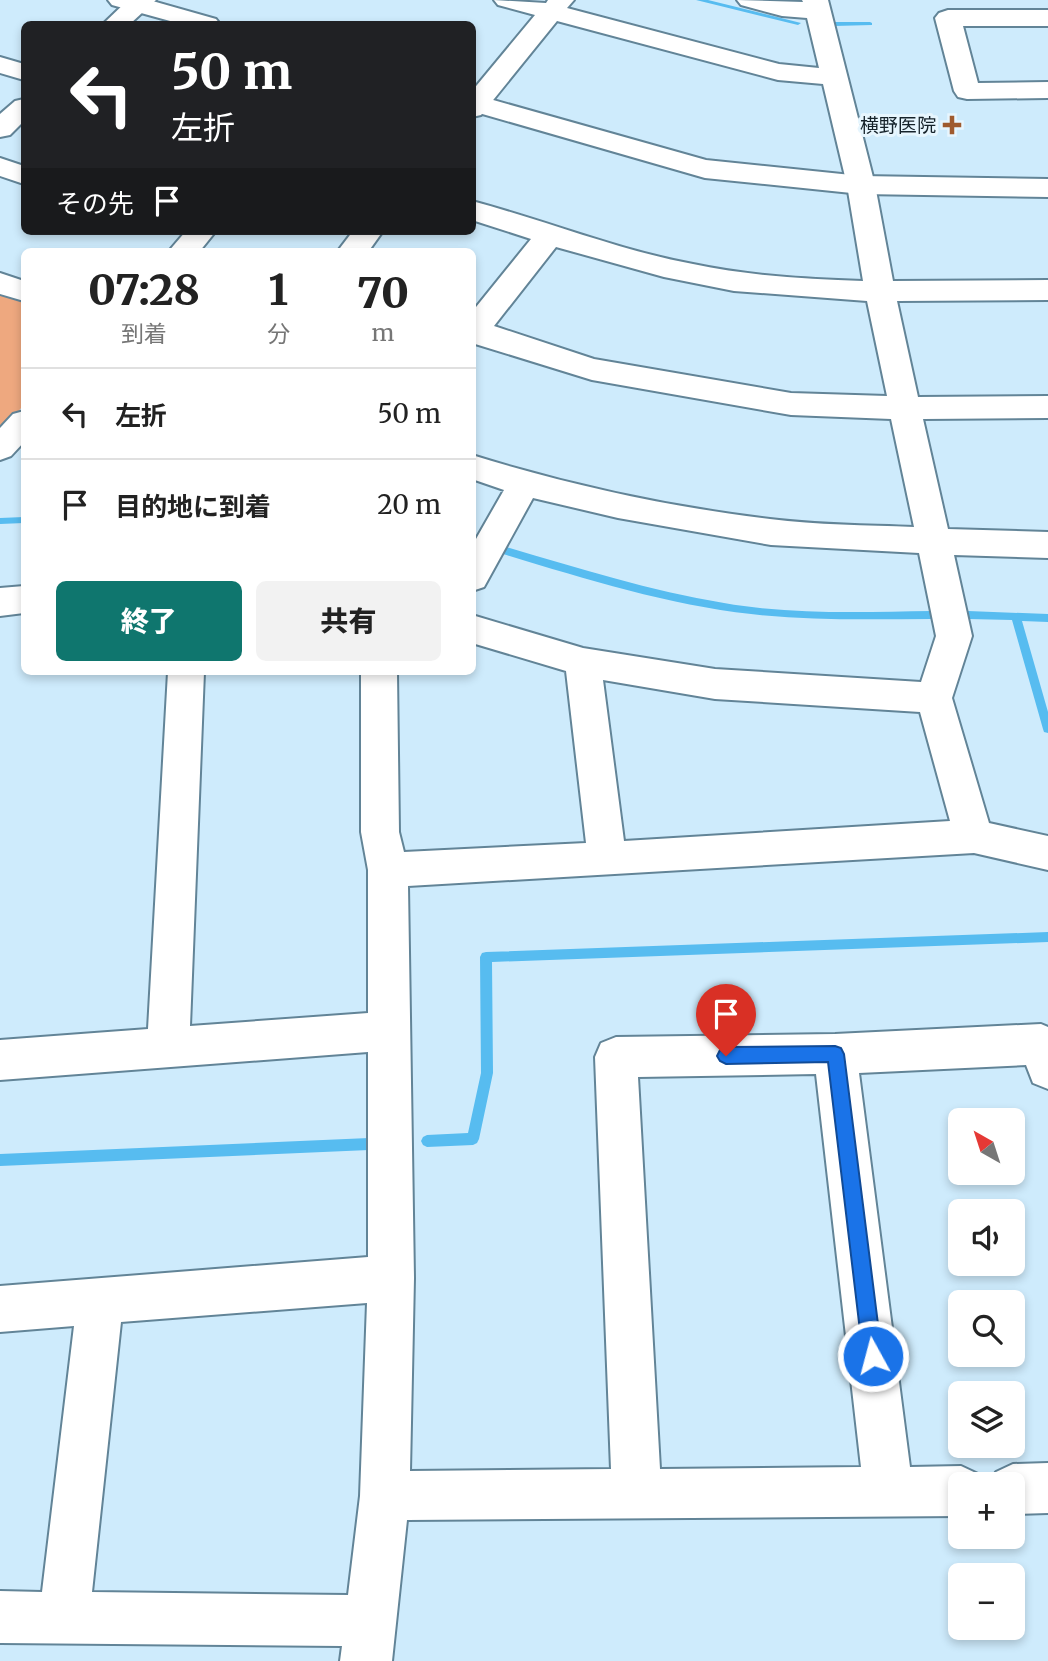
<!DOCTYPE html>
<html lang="ja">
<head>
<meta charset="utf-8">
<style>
	:root { --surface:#fff; --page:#f2f2f2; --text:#222; --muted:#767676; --line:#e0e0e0; --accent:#0f766e }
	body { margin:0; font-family:Merriweather,"Noto Sans JP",serif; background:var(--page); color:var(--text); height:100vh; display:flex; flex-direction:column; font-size:26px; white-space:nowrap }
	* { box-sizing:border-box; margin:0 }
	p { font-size:23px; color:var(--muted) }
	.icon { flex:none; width:38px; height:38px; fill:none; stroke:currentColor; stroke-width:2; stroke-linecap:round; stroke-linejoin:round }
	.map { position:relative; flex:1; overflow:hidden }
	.side { position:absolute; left:21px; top:248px; width:455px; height:427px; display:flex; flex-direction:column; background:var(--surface); border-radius:10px; box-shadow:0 4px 10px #0003 }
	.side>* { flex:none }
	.hud { position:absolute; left:21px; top:21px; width:455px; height:214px; border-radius:10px; box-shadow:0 4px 10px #0003; background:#202124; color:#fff; overflow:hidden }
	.needle { width:46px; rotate:321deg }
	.buttons { position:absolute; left:948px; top:1108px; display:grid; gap:14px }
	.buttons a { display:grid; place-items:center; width:77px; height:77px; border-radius:10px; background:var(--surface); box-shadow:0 4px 10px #0003; font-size:35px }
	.pin { position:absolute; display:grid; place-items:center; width:60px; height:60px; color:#fff; margin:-72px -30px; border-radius:50% 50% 50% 0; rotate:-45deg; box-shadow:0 0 7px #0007 }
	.pin .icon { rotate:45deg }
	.me { position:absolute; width:77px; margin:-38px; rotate:353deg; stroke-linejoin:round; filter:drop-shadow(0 0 5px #0008) }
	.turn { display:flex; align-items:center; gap:24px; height:147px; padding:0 35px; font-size:32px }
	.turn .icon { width:91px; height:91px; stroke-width:2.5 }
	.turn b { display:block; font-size:49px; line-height:60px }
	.then { display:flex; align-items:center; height:66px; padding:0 35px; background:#0003; gap:14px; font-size:26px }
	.eta { display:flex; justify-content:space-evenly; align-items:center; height:119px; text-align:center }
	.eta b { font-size:42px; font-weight:800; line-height:49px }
	.primary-button { display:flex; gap:14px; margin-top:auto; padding:14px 35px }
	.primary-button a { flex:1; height:80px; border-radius:10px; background:var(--accent); color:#fff; font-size:28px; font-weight:800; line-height:80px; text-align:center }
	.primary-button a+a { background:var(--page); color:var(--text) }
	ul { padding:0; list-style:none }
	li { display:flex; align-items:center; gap:21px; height:91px; padding:0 35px; border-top:2px solid var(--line) }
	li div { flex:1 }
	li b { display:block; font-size:26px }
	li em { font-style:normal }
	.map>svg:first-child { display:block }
	.green { fill:#eea87f }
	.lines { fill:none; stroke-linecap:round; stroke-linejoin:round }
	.stream { fill:#57bcf0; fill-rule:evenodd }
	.minor-casing { stroke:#628497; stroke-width:4 }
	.tertiary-casing { stroke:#628497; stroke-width:4 }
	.minor { fill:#fff; fill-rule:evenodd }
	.tertiary { fill:#fff; fill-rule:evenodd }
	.route { fill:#1a73e8; stroke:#114b97; stroke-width:2 }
	.poi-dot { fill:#9f5a2e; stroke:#e7f6fe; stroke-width:2.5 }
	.labels { text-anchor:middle; stroke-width:6; stroke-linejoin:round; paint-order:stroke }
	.far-poi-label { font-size:19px; fill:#15222a; stroke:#e7f6fe; text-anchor:end }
</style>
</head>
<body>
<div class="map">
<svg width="1048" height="1661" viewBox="0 0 1048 1661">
	<rect width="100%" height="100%" fill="#ceebfc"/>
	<polygon class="green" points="0,292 24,302 24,405 0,431"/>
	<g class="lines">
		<g class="stream">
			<polygon points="696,0 708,0 801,23 798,25"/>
			<polygon points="870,22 872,23 872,25 834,26 831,24 834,22"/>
			<polygon points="24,517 24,523 0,524 0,518"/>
			<polygon points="472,539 477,541 479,543 477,545 472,546"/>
			<path d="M506,547c72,21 144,44 218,56 68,12 139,9 208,8l5,4 -5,4c-60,0 -121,2 -181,-5 -83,-9 -169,-36 -248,-60l-2,-3 2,-3z"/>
			<polygon points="968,611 1048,614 1048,622 1022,621 1048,712 1048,733 1044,732 1043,729 1012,620 968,619 963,615"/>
			<polygon points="1048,932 1048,942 492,962 493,1073 479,1139 477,1143 473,1145 427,1147 423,1145 421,1141 423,1137 427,1135 468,1133 481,1073 480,957 482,953 486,952"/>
			<polygon points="369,1138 373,1140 375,1144 373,1148 369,1150 0,1166 0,1154"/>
		</g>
		<defs>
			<g id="minor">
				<polygon points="128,0 156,0 130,24 103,24"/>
				<path d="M494,0l52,3 2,-3h26l-7,8 212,56 40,4 -12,-50 -25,-2 -41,-11 -4,-5 66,2 -1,-2h26l47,185 18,96 155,-1v20l-151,1 21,96 130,-1v22l-125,1 25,110 100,3v26l-94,-3 18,81 -20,62 37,125 59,13v34l-74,-17 -566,33 6,392 -4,193 201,-2 -16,-412 6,-14 15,-6 219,-3 206,-10 7,3v62l-15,-6 -7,-18 -167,8 51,394 51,-1 17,8 5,10h-22v32l-554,4 -15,141h-52l2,-15 -342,-3v-52l42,1 32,-266 -74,6v-46l368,-29v-205l-368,28v-40l148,-11 20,-357h36l-14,354 178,-13v-143l-7,-38v-160h36l2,160 5,20 182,-9 -20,-172 -94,-28v-28l111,33 132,21 206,13 15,-46 -17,-83 -148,-8 -153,-27 -85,-20 -49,89 -12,4v-45l32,-56 -32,-11v-24c97,30 197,52 298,64 47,6 96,6 144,8l-23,-108 -100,-4 -199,-35 -120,-37v-31l59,-73 -59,-19v-19c75,20 146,49 221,63 57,12 113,15 170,17l-16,-96 -24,-101 -45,-4 -221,-59 -76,94 -9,2v-26l63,-76 -37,-10zM556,247l108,30 70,14 133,10 20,95 -96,-3 -197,-34 -100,-33zM603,680l112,19 205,13 30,109 -326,20zM816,1074l45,393 -201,2 -22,-392zM367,1303l-7,193 -12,99 -256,-3 29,-270z"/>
				<polygon points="948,10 1048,10 1048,26 963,26 978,83 1048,82 1048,98 967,99 958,97 954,91 935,18 939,13"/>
				<polygon points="0,57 24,64 24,80 0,73"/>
				<polygon points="24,99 24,121 10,135 0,137 0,114 15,101"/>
				<polygon points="0,158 24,166 24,184 0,176"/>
				<polygon points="186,231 216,231 199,252 168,252"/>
				<polygon points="353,231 383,231 368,252 337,252"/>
				<polygon points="0,273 24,281 24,301 0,294"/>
				<polygon points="24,411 24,442 11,456 0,460 0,428 13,414"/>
				<polygon points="24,586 24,613 0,616 0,588"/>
				<polygon points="1048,1463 1048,1513 1013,1514 1013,1484 990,1484 996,1472 1013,1464"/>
			</g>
			<g id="tertiary">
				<polygon points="108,0 149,0 216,19 220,24 181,24 112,5"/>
				<polygon points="472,94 706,160 861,176 1048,179 1048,197 861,194 705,178 472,111"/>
			</g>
		</defs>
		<use href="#minor" class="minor-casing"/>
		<use href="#tertiary" class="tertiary-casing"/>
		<use href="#minor" class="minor"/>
		<use href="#tertiary" class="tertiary"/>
	</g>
	<polygon class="route" points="835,1046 841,1048 844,1054 882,1356 879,1362 873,1365 866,1362 863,1356 828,1062 726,1064 720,1061 717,1056 720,1050 726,1047"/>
	<path class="poi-dot" d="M948.5 114.5h7v7h7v7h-7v7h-7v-7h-7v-7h7z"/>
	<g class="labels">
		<g class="far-poi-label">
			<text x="936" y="132">横野医院</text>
		</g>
	</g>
</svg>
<div class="buttons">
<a><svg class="needle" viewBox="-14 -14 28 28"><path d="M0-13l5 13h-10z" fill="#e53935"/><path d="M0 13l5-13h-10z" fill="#767676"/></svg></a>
<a><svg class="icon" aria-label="sound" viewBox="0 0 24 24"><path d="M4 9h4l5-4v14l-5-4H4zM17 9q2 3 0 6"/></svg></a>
<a><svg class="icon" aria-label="search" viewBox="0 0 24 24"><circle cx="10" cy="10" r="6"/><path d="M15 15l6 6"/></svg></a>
<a><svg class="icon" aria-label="layers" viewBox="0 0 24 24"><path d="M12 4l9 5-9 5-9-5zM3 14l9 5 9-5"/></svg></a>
<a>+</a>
<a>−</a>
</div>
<div class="pin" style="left:726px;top:1056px;background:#d93025"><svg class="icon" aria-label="arrive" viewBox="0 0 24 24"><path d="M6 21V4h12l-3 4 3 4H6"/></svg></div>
<svg class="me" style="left:873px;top:1356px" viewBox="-20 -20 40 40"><circle r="17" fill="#1a73e8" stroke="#fff" stroke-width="3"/><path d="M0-11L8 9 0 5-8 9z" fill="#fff"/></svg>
<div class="hud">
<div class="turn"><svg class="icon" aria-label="left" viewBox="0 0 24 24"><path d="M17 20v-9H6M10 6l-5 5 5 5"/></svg><div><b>50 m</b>左折</div></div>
<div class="then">その先<svg class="icon" aria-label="arrive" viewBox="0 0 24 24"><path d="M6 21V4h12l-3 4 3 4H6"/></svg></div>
</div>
<section class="side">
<div class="eta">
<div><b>07:28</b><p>到着</p></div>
<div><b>1</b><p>分</p></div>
<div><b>70</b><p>m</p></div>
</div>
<ul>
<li><svg class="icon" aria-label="left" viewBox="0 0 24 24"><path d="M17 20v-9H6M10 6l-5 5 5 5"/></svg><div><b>左折</b></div><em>50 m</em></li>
<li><svg class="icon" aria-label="arrive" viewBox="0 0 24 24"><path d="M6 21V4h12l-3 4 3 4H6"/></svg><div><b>目的地に到着</b></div><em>20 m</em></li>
</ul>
<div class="primary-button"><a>終了</a><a>共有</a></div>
</section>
</div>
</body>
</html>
